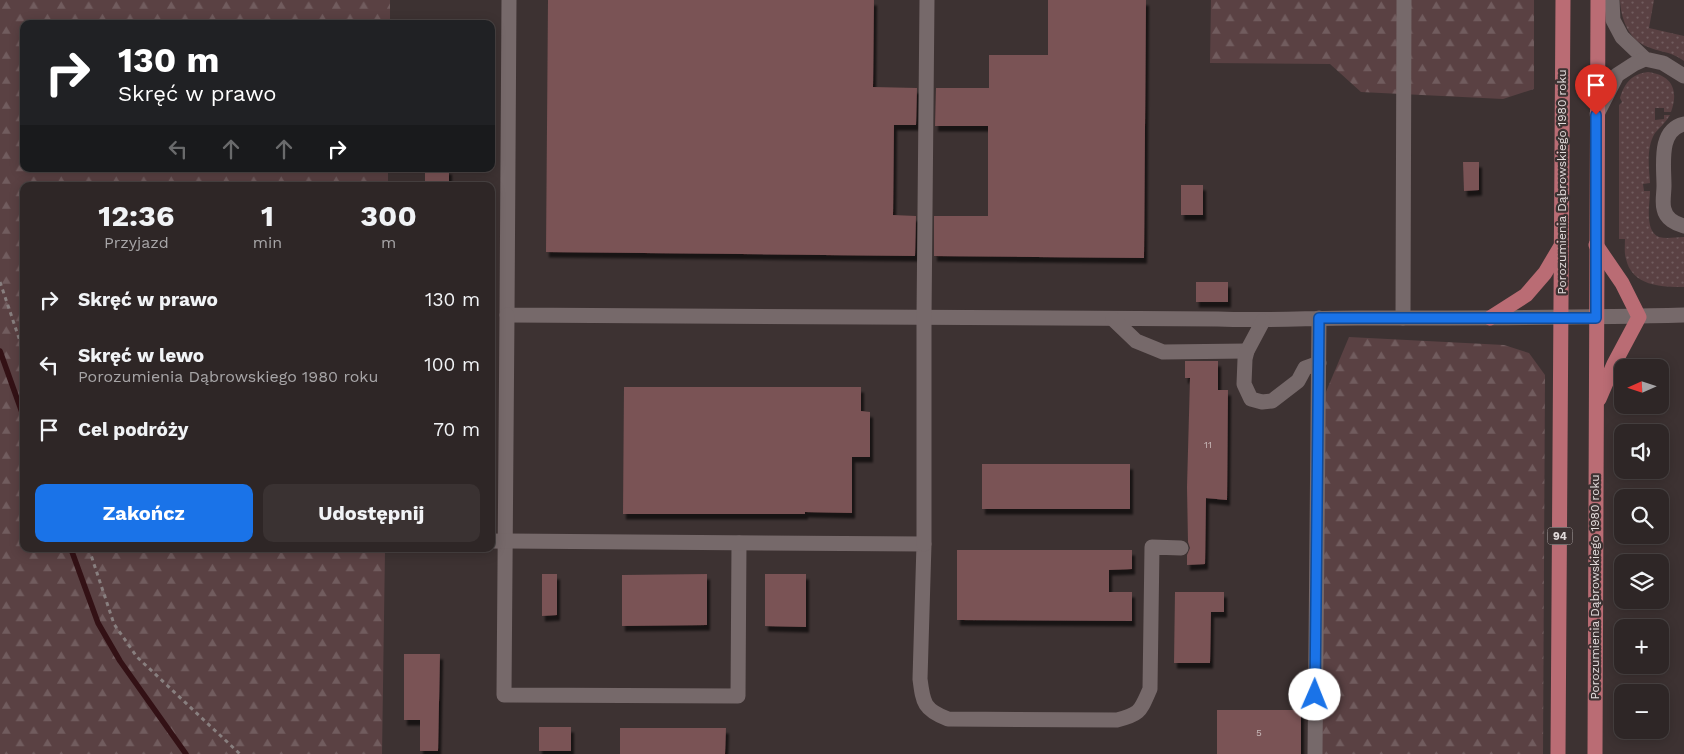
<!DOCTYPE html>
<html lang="pl">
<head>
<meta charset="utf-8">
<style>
	:root { --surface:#2e2626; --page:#3a3232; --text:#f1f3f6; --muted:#a7a5a7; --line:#494343; --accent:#1a73e8 }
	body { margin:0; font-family:"Work Sans",sans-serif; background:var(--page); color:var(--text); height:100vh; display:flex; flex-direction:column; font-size:19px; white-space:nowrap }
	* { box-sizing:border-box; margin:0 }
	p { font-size:16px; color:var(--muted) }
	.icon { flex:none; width:28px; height:28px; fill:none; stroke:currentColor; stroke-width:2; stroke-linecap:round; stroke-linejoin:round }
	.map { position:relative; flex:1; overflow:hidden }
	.details { position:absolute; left:20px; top:182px; width:475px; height:370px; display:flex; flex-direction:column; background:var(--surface); border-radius:10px; box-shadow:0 2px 12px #0003,0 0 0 1px var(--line) }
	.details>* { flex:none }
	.top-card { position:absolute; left:20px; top:20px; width:475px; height:152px; border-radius:10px; box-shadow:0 2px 12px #0003,0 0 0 1px var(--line); background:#202124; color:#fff; overflow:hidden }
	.needle { width:32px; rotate:267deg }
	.buttons { position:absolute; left:1614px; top:359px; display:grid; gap:10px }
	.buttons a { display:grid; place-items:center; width:55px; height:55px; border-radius:10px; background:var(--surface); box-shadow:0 2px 12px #0003,0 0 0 1px var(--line); font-size:25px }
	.pin { position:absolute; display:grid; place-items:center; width:42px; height:42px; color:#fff; margin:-51px -21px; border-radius:50% 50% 50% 0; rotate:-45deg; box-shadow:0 0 5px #0007 }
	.pin .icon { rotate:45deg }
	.me { position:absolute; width:55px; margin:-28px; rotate:1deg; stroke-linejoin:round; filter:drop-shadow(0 0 4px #0008) }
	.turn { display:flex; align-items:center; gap:18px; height:105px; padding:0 15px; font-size:22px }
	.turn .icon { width:65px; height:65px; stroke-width:2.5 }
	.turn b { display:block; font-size:35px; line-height:42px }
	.lanes { display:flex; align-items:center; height:48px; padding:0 15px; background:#0003; justify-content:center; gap:25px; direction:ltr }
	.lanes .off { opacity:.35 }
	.eta { display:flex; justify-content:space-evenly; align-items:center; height:85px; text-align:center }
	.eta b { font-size:30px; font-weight:700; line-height:35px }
	.primary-button { display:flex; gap:10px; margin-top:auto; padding:10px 15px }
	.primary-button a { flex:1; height:58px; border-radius:10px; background:var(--accent); color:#fff; font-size:20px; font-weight:700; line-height:58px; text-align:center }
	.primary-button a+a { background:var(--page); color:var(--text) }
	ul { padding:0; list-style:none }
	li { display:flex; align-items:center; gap:15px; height:65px; padding:0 15px }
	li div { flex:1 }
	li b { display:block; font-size:19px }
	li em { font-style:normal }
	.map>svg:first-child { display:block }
	.grass { fill:url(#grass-dots) }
	.forest { fill:url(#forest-firs) }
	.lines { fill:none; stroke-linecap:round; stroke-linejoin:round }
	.stream { stroke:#331115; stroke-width:5.5 }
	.building { fill:#7a5254; filter:url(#shadow) }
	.path { stroke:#887f7f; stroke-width:3; stroke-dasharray:4 4; stroke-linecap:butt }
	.minor { stroke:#76696a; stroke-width:15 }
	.major { stroke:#ba6c74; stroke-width:15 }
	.route-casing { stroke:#114b97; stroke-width:12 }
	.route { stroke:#1a73e8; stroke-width:9 }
	.labels { text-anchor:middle; stroke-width:4.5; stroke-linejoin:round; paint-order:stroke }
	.number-label { font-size:10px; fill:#c8b9b9 }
	.shield { fill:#3d3232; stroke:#b0a8a8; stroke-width:1 }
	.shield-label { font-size:11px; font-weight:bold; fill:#e2dbdb }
	.street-label { font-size:12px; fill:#e2dbdb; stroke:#3d3232 }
</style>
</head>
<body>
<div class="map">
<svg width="1684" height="754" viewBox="0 0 1684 754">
	<defs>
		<pattern id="grass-dots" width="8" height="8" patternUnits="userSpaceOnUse" patternTransform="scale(1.25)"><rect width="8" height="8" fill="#5a4143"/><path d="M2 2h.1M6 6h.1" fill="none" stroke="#715c5e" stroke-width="1.8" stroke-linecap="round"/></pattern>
		<pattern id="forest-firs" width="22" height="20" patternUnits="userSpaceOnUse" patternTransform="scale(1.25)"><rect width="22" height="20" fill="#5a4143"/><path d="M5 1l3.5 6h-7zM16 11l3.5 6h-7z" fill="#715c5e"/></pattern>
		<filter id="shadow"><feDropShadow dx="3" dy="5.5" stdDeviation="1" flood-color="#0009"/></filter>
	</defs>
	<rect width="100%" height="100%" fill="#3d3232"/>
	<g class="grass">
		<path d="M1620,0h34l-5,28 35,8v25c-14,-10 -21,-8 -36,-14 -19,-7 -27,-27 -28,-47z"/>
		<path d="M1648,72c24,3 31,18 23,40h-7v-4h-9v12l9,-1v-4h6c-4,7 -10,12 -15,18 -9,14 -6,35 -5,50l-7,1 1,7h6c0,13 -6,40 9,46 8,2 17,0 25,0v50c-23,0 -52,-1 -58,-28 -2,-6 -1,-14 -1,-20h-6v-134l3,-3 -2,-4c5,-16 12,-24 28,-26z"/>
	</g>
	<g class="forest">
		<polygon points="0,0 390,0 390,24 24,24 24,169 388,169 388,186 24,186 24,549 385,549 382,754 0,754"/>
		<polygon points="1211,0 1534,0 1534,89 1503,99 1361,92 1330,64 1210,63"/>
		<polygon points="1349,337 1504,345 1529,353 1545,375 1543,754 1320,754 1320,406"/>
	</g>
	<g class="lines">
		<g class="stream">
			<polyline points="0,351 24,418"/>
			<polyline points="71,549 98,623 120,661 186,754"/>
		</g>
	</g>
	<g class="building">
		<polygon points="548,0 874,0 873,87 917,88 916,125 894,125 893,215 916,216 915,256 546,252"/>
		<polygon points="1048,0 1146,0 1144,258 934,256 934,216 988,216 988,126 935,126 936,88 989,88 989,55 1048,55"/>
		<polygon points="1463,162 1479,162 1479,190 1464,191"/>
		<rect x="425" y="169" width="24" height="17"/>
		<rect x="1181" y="185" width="22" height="30"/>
		<rect x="1196" y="282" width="32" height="20"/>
		<polygon points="1185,361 1218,361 1218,390 1228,390 1227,500 1206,498 1205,564 1187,565 1187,555 1190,548 1188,542 1187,487 1190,378 1185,378"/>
		<polygon points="624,387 861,387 861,411 870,412 870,457 852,457 852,513 805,512 805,514 623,514"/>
		<rect x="982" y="464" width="148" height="45"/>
		<polygon points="957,550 1132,550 1132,569 1109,570 1109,592 1132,592 1132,621 957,620"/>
		<polygon points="542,574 557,574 557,615 542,616"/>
		<polygon points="707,574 707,625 622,626 622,575"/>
		<polygon points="765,574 806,574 806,627 765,626"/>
		<polygon points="1175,592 1224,592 1224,612 1211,612 1210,663 1174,663"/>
		<polygon points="404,654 440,654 438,751 420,751 420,720 404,720"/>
		<rect x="1217" y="710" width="84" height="44"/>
		<rect x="539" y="727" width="32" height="24"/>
		<polygon points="620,728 726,728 725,754 620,754"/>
	</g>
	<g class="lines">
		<g class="path">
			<polyline points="0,282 24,353"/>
			<polyline points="89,549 114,624 137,657 240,754"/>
		</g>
		<g class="minor">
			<path d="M509,0l-2,315 711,4c47,2 93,-1 140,-1 109,0 217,0 326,-3"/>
			<polyline points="1612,0 1613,20 1622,37 1645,59 1663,63 1684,76"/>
			<polyline points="1597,114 1617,75 1634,64 1645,59"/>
			<path d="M1684,124c-26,6 -20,41 -20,62 0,7 -2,17 0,23 2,10 12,15 20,17"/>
			<polyline points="507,315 504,695 738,696 739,543"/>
			<polyline points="1403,318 1404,0"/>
			<polyline points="1113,319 1136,341 1163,352 1247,351"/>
			<polyline points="1263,321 1247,351 1245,359 1244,384 1251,399 1262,402 1272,401 1298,381 1305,368 1319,363"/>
			<path d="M491,541l433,3 -4,135c3,24 4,31 28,40l169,1c24,-6 23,-9 33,-31l2,-142 29,1"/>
			<polyline points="924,544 924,318 927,0"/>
			<polyline points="1315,754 1319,318"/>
		</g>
		<g class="major">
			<polyline points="1596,245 1622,283 1639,317 1614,364 1599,399"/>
			<polyline points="1490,318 1526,295 1545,273 1561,246"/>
			<polyline points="1558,754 1563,0"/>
			<polyline points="1595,754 1598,0"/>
		</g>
	</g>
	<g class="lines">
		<defs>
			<polyline id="route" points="1315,695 1319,318 1596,318 1596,115"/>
		</defs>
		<use href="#route" class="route-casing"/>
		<use href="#route" class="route"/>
	</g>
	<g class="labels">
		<g class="number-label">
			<text x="1208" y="448">11</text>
			<text x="1259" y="736">5</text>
		</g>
		<rect class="shield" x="1547.5" y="527.5" width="25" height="17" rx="4"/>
		<g class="shield-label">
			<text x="1560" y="540">94</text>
		</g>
		<g class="street-label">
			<text transform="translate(1562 182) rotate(-90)" y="4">Porozumienia Dąbrowskiego 1980 roku</text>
			<text transform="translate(1595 587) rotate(-90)" y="4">Porozumienia Dąbrowskiego 1980 roku</text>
		</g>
	</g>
</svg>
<div class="buttons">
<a><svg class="needle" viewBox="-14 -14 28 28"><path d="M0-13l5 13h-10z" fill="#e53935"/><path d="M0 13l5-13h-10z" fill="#a7a5a7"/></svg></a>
<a><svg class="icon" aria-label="sound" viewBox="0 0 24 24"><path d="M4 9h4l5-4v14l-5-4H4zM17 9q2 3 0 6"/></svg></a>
<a><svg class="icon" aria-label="search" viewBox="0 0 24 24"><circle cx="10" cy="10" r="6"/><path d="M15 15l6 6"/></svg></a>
<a><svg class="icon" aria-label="layers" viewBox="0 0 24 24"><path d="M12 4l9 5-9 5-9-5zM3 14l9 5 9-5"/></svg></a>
<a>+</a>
<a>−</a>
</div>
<div class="pin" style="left:1596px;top:115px;background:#d93025"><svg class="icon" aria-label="arrive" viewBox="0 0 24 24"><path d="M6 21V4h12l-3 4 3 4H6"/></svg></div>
<svg class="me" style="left:1315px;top:695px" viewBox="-20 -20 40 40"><circle r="19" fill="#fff"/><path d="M0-13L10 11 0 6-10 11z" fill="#1a73e8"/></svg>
<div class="top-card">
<div class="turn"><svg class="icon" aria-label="right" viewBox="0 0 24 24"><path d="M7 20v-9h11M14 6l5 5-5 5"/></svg><div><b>130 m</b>Skręć w prawo</div></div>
<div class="lanes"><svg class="icon off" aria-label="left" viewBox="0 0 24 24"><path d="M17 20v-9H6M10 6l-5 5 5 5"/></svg><svg class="icon off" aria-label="ahead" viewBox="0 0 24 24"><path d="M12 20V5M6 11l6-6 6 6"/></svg><svg class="icon off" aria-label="ahead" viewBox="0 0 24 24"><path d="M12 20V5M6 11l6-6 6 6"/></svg><svg class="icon" aria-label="right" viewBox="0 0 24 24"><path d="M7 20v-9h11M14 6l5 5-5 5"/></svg></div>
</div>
<section class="details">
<div class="eta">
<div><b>12:36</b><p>Przyjazd</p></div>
<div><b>1</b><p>min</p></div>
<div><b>300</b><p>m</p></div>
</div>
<ul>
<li><svg class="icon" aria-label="right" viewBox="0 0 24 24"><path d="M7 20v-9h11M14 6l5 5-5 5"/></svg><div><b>Skręć w prawo</b></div><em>130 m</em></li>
<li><svg class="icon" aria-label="left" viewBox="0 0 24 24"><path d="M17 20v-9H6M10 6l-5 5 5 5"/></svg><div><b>Skręć w lewo</b><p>Porozumienia Dąbrowskiego 1980 roku</p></div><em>100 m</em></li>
<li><svg class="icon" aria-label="arrive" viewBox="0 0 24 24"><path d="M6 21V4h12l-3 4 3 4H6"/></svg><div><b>Cel podróży</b></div><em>70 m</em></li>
</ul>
<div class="primary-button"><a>Zakończ</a><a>Udostępnij</a></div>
</section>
</div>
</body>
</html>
